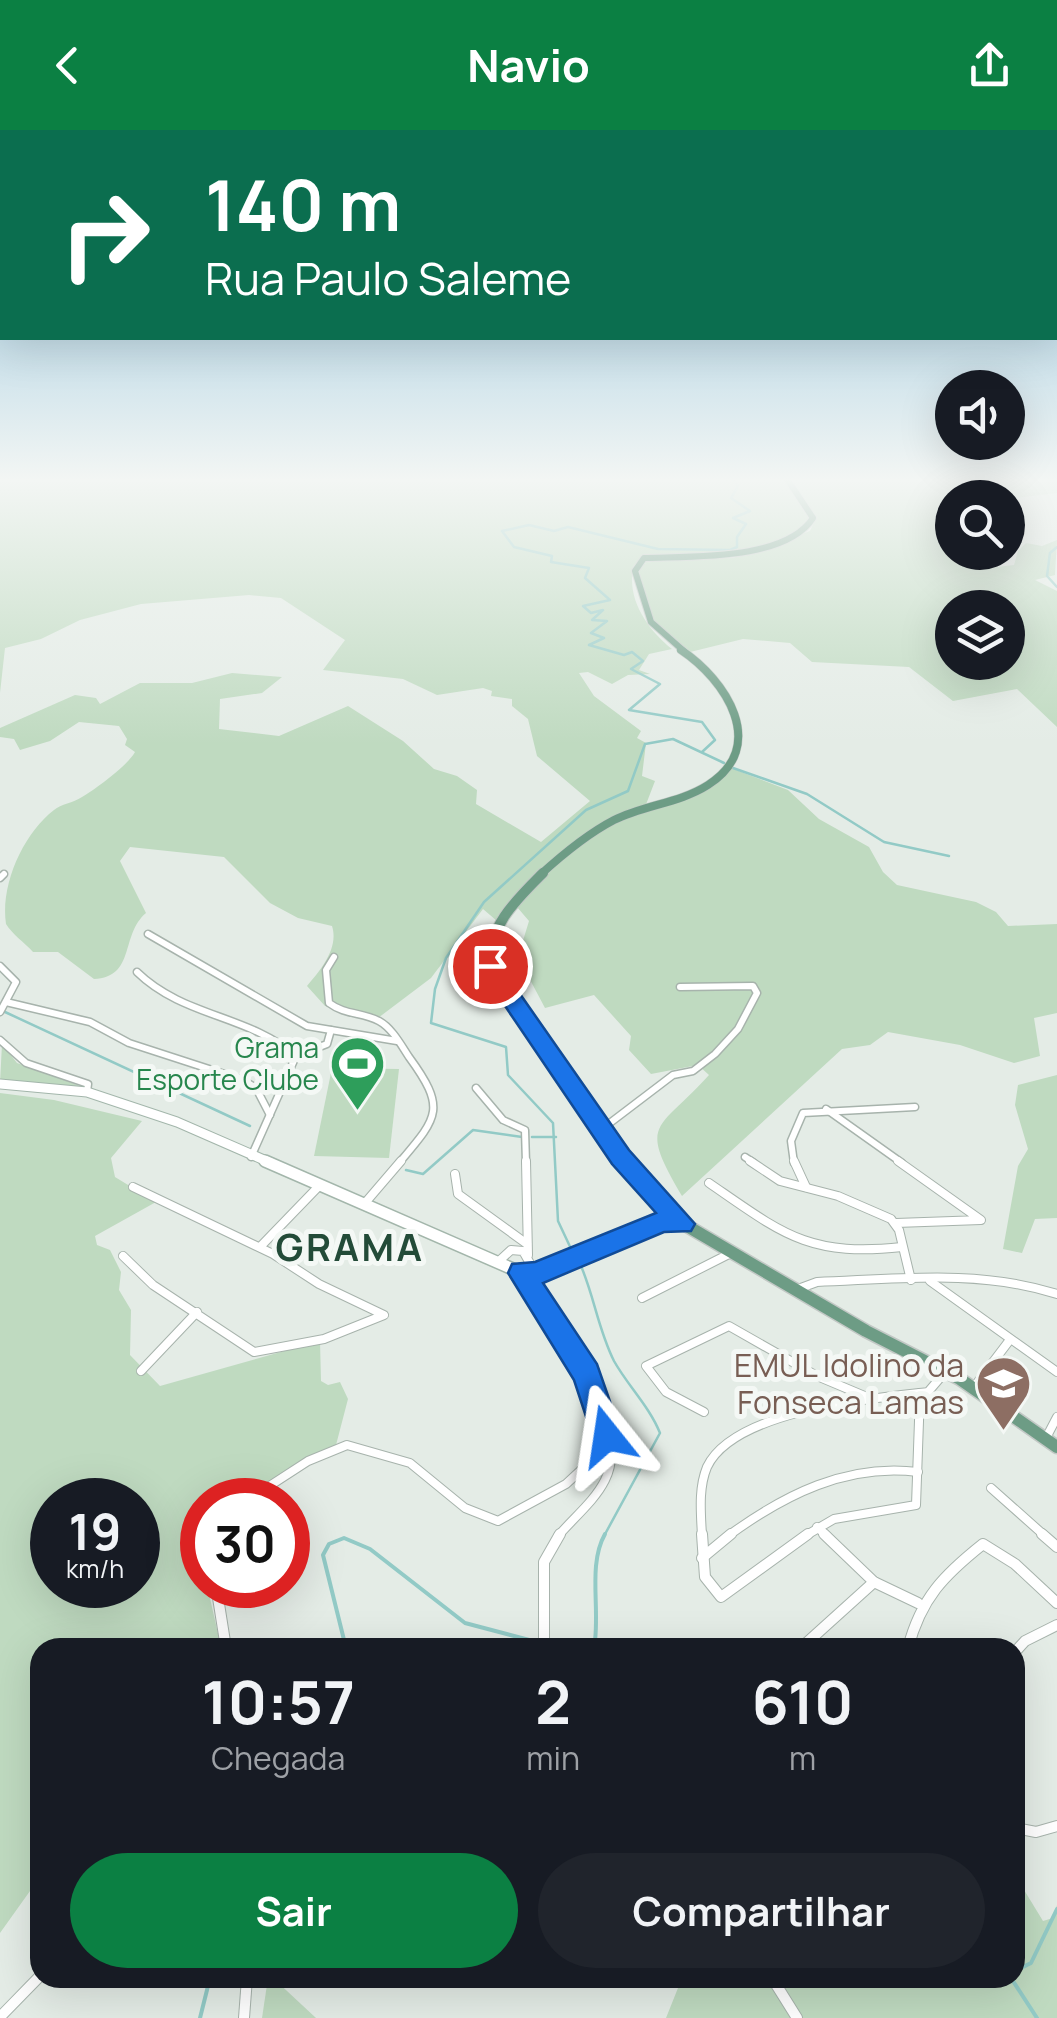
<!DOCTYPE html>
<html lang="pt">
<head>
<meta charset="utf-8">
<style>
	:root { --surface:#171b24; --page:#20242c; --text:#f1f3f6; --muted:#9ea1a6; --accent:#0b8043 }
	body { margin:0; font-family:Manrope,sans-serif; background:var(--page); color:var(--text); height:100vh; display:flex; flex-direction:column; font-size:38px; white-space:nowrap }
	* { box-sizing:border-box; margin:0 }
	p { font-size:32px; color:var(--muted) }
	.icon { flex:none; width:55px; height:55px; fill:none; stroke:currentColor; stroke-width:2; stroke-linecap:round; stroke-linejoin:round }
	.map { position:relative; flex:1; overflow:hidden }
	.side { position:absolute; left:30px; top:1508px; width:995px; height:350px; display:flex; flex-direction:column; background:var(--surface); border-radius:30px; box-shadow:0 10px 40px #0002 }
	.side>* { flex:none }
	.top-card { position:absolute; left:0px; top:0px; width:1058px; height:210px; box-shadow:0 10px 40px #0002; background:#0b6e4f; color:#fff; overflow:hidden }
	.fabs { position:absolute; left:935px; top:240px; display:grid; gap:20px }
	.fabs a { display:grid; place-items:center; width:90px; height:90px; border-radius:50%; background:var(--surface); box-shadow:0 10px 40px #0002; font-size:50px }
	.speed { position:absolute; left:30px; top:1348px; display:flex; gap:20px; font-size:50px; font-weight:700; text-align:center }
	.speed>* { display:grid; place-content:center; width:130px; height:130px; border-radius:50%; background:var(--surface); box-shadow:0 10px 40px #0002; line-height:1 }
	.speed small { font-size:25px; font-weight:400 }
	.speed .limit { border:15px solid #d22; background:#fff; color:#111 }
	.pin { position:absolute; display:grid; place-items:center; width:85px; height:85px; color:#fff; margin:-42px; border:5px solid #fff; border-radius:50%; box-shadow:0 2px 10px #0007 }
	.me { position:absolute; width:110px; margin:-55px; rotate:345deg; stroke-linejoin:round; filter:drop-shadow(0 0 8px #0008) }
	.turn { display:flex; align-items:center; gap:35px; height:210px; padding:0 40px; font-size:45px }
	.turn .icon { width:130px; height:130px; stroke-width:2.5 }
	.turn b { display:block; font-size:70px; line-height:85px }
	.eta { display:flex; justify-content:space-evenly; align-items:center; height:170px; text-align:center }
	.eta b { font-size:60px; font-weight:700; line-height:70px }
	.button { display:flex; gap:20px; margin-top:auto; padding:20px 40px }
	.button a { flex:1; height:115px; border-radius:60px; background:var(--accent); color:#fff; font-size:40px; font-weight:700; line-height:115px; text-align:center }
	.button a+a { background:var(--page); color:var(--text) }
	header { display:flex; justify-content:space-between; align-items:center; height:130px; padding:0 40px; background:var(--accent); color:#fff; font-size:45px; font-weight:700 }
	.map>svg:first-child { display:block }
	.green { fill:#bfdac0; fill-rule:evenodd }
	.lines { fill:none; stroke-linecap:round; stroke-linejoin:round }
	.stream-far1 { stroke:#92cac6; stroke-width:2.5 }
	.stream { stroke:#92cac6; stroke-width:4 }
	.minor-far2-casing { stroke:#a7b3ac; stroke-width:9 }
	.minor-far1-casing { stroke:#a7b3ac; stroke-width:10 }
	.minor-casing { stroke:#a7b3ac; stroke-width:12 }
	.secondary-far1-casing { stroke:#a3b6ab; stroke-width:11 }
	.secondary-casing { stroke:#a3b6ab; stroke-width:14 }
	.primary-far3-casing { stroke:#c2c8c5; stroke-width:8 }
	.primary-far2-casing { stroke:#c2c8c5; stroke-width:9 }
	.primary-far1-casing { stroke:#c2c8c5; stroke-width:12 }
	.primary-casing { stroke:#c2c8c5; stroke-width:15 }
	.minor-far2 { stroke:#fff; stroke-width:6 }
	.minor-far1 { stroke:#fff; stroke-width:8 }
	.minor { stroke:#fff; stroke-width:10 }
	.secondary-far1 { stroke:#fff; stroke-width:9 }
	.secondary { stroke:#fff; stroke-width:11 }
	.primary-far3 { stroke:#6d9c85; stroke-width:6 }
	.primary-far2 { stroke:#6d9c85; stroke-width:8 }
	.primary-far1 { stroke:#6d9c85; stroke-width:10 }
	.primary { stroke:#6d9c85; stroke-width:12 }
	.route { fill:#1a73e8; stroke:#114b97; stroke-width:2.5 }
	.labels { text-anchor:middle; stroke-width:10; stroke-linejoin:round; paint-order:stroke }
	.leisure-label { font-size:28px; fill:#27864d; stroke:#f4f8f5; text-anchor:end }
	.near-education-label { font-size:32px; fill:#785e54; stroke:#f4f8f5; text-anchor:end }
	.district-label { font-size:38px; font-weight:bold; letter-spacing:2.5px; fill:#234b38; stroke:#f4f8f5 }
</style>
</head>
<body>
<header><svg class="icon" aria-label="back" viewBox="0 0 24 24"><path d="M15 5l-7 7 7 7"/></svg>Navio<svg class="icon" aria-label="share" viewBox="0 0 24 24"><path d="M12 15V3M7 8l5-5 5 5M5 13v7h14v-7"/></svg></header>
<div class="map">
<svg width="1057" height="1888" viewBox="0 0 1057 1888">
	<rect width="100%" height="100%" fill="#e4ece6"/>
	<g class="green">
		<path d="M0,349h785l25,41 -2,6 -34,18 -140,21c-9,33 14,65 38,84l-23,5 -10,16 11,4 -22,1 -16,9 -24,-12 -9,1 15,23 47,35 -4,7 9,5 -4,33 13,5 -10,26c-66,24 -105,58 -148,114l-14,-12 -52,69 -53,40 -53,-12 -18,-20c14,-16 32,-38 25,-60l-34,-8 -28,-15 -46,-46 -94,-10 -10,14 26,52c-26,22 -10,64 -52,66l-36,-27h-25c-8,-9 -21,-18 -27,-28 -6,-40 18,-91 48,-114 7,-6 19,-7 28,-13 14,-8 46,-32 53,-45l-10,-7 2,-6 -8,-13 -40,-4 -29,19 -30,9 -6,-11 -14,-2v-9l75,-33 21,3 4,6 40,-21h52l40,-10 50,4 -20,16 -42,6 -1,30 60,7 69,-30 55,35 31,28 23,7 20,14 -1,14 65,38 49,-41 -53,-45 -9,-37 -16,-13v-7l-21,-3 1,-5 -9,-3 -46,7 -34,-16 -80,-9 22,-30 -64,-42 -32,-3 -108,9 -61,16 -39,19 -36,9 -5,45z"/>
		<path d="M790,349h267v14l-49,6 -56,-1v54l3,7 25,10 34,-4 4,-14 8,-8 16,3 15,-6 -2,35 -20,5 22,11v136l-40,-38 -64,12 -44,-34 -97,-5 -22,-19 -47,-4 -57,14 -35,-30 -13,-53 4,-6 24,-5 67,-1 77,-27 6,-13zM952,478h56v54h-56z"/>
		<path d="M731,638l57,22 31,29 50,28 14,25 14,13 79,17 20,10 12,14 49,-2v89l-23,5 6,38 -26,7 -54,-18 -72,-13 -18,13 -28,4 -160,147c-45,-76 -24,-64 27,-121l-11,-10 -47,9 -22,-24 2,-14 -37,-41 -49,13 -27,-51 11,-36 -12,-14c29,-32 61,-68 101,-85 38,-16 83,-23 113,-54z"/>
		<polygon points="2,914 17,933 94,961 0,953"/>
		<polygon points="332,938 399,939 389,1028 314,1026"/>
		<polygon points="1057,945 1057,1088 1035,1089 1022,1123 1003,1119 1018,1036 1028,1019 1015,975 1018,955"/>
		<path d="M0,963l54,7 88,21 -31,37 4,19 41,25 -61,34 2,9 13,5 11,22 -2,18 12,20 -1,45 30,31 160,-45 1,40 7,4 12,-3 8,17 -12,46 -31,14 -59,41h-44v85h5l14,62 -181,1v229l-40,56zM52,1370h86v85h-86z"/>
		<polygon points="1015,1745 1043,1791 1053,1788 1057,1775 1057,1888 666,1888 682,1848 1015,1848"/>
		<polygon points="268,1848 273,1848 316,1888 262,1888"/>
	</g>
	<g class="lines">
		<g class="stream-far1">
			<polyline points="1057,417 1050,423 1047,446 1057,457"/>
			<polyline points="702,622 715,610 702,592 629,580 660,554 631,539 643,531 632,522 624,525 589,515 604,508 591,503 607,491 592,490 603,480 591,483 583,476 610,470 585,448 589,438 551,432 552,426 514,417 502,401 529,395 554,401 568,397 658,419 730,420 737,417 737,407 746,394 733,388 750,381 731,368 738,356 733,349"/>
			<polyline points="733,638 807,664 884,712 949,726"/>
			<polyline points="5,882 250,996"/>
			<polyline points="532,1007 556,1007"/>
			<polyline points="406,1040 423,1044 473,1000 522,1007"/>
			<polyline points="573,1123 558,1091 553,993 508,945 506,917 431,893 435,859 446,828 484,772 586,680 628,661 645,614 673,609 724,633"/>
			<path d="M578,1129c16,34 19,68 36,102 14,25 35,45 46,72l-56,103"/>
		</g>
		<g class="stream">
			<polyline points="346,1518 323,1425 329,1414 344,1408 370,1419 465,1493 533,1511"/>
			<path d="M594,1518c7,-37 -7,-82 11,-114"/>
			<polyline points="1015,1841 1031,1833 1057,1779"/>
			<polyline points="1011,1848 1037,1888"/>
			<polyline points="200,1888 210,1848"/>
		</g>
		<defs>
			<g id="minor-far2">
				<polyline points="0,748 4,744"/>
				<polyline points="148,804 307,896 397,911"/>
				<path d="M334,827l-8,13 3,33c16,12 33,9 50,18 13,7 22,24 30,36 38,52 29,60 -10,106"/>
				<polyline points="0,836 16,852 0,882"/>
				<path d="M137,842c46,45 112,43 159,84"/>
				<polyline points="6,872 90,892 129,913 243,950 256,958 270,985"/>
				<polyline points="0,910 26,933 88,954 87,962"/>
				<polyline points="476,958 503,990 525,1000 526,1033"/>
				<polyline points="826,979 902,1033"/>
				<polyline points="602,999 673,945 693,941 715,924 738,899 757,863 753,856 680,857"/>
				<polyline points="251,1027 296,926 327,914 331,900"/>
				<polyline points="745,1027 754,1033"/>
				<polyline points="794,1033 791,1011 803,983 915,977"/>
			</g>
			<g id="minor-far1">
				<polyline points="526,1031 528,1125"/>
				<polyline points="750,1031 780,1051 838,1066 891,1089 899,1100 911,1150"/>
				<polyline points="794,1031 806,1057"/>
				<polyline points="455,1044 458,1064 527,1114"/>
				<path d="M709,1053c74,51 99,74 193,64"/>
				<polyline points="365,1073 401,1031"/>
				<polyline points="896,1093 981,1090 898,1031"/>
				<polyline points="260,1117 319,1056"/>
				<polyline points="123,1126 153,1155 254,1222 324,1209 384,1185 319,1154 273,1124 133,1057"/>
				<polyline points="498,1132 511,1120 523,1121 536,1144"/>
				<polyline points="930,1151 1057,1242"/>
				<path d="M798,1159l19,-7c81,-3 162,-13 240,12"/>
				<polyline points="642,1168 729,1124"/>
				<polyline points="141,1241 197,1182"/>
				<polyline points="974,1257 1009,1211"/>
				<polyline points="704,1282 666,1262 646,1236 729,1196 817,1246 867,1267"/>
				<polyline points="1046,1308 1057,1287"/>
				<polyline points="991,1358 1045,1406"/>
				<path d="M248,1370l60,-39 39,-16 63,18 55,45 33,13 68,-37 41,-38c-7,-69 -54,-113 -85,-172"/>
				<polyline points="817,1397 827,1406"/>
				<path d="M558,1406c29,-33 66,-57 49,-105"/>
				<path d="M702,1406c-1,-22 -4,-47 5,-69 27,-57 166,-69 221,-75l18,-21"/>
				<path d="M728,1406c56,-41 119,-73 190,-64"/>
				<polyline points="805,1406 834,1389 916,1375 920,1263"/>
			</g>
			<g id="minor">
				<polyline points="702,1404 705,1447 721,1467 808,1404"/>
				<polyline points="824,1404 874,1452 918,1473"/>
				<polyline points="1042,1404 1057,1417"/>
				<polyline points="702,1428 731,1404"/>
				<polyline points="216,1455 226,1518"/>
				<polyline points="802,1517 874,1452"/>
				<polyline points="544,1518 544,1432 560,1404"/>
				<path d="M908,1518c13,-50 36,-73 75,-104l32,20 42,39"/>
				<polyline points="1015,1522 1025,1511 1057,1495"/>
				<polyline points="1015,1698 1036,1702 1057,1696"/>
				<polyline points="772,1848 797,1888"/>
				<polyline points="0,1887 40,1846"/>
				<polyline points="244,1888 247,1848"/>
			</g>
			<polyline id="secondary-far1" points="0,954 87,962 177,992 271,1033"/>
			<polyline id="secondary" points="265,1031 522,1143 536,1144 663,1091 679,1093"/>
			<path id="primary-far3" d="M685,522l-34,-30 -16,-51 9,-13c47,-2 141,3 169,-40l-26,-39"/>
			<path id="primary-far2" d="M540,745c23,-21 47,-41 74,-55 30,-15 66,-17 94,-35 61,-39 18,-105 -27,-135"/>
			<path id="primary-far1" d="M543,743c-27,27 -55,53 -53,93l136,197"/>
			<polyline id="primary" points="623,1031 682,1093 866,1201 960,1249 1057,1317"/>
		</defs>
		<use href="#minor-far2" class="minor-far2-casing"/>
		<use href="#minor-far1" class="minor-far1-casing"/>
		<use href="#minor" class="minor-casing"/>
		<use href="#secondary-far1" class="secondary-far1-casing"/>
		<use href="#secondary" class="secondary-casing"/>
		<use href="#primary-far3" class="primary-far3-casing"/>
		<use href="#primary-far2" class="primary-far2-casing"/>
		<use href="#primary-far1" class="primary-far1-casing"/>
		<use href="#primary" class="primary-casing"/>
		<use href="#minor-far2" class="minor-far2"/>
		<use href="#minor-far1" class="minor-far1"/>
		<use href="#minor" class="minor"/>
		<use href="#secondary-far1" class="secondary-far1"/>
		<use href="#secondary" class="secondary"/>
		<use href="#primary-far3" class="primary-far3"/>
		<use href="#primary-far2" class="primary-far2"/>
		<use href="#primary-far1" class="primary-far1"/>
		<use href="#primary" class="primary"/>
	</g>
	<linearGradient id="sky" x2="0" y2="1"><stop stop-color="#85bdda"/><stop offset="0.57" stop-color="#f3f6f4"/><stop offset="1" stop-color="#f3f6f4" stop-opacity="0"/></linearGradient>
	<rect width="1057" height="614" fill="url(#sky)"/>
	<polygon class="route" points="490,829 497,831 629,1020 695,1094 691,1101 664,1102 543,1153 597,1234 622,1306 618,1317 607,1321 596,1317 574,1250 508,1143 512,1134 535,1132 656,1083 612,1034 482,842 479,836"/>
	<defs>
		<symbol id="stadium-pin" viewBox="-11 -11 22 30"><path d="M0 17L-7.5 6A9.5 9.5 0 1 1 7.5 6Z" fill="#2e9e5b" stroke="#f4f8f5"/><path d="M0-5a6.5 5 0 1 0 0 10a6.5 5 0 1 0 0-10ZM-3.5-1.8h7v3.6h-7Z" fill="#fff"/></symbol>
		<symbol id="school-pin" viewBox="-11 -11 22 30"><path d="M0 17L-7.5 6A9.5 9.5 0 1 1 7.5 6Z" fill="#8d6e63" stroke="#f4f8f5"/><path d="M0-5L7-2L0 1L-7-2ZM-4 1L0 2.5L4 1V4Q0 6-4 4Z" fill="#fff"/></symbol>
	</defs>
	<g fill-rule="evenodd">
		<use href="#stadium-pin" x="326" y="902" width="63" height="86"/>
		<use href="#school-pin" x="972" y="1222" width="63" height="86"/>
	</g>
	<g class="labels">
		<g class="leisure-label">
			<text x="319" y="928">Grama<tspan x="319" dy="32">Esporte Clube</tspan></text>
		</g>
		<g class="near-education-label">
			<text x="964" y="1247">EMUL Idolino da<tspan x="964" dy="37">Fonseca Lamas</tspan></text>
		</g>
		<g class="district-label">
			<text x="350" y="1131">GRAMA</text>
		</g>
	</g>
</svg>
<div class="fabs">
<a><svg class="icon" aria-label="sound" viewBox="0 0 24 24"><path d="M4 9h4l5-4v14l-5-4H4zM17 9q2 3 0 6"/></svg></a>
<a><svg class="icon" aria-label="search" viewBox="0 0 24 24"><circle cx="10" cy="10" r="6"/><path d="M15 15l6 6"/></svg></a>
<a><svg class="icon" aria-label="layers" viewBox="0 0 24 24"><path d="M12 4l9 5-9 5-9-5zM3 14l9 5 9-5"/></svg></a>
</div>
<div class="speed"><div>19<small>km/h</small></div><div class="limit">30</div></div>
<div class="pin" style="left:490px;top:836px;background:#d93025"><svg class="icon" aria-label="arrive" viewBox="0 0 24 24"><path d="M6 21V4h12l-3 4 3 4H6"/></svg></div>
<svg class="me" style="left:607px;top:1306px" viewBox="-20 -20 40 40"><path d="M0-17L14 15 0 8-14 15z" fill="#1a73e8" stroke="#fff" stroke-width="4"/></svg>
<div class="top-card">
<div class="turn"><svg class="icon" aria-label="right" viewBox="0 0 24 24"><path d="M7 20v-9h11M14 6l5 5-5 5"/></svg><div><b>140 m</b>Rua Paulo Saleme</div></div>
</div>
<section class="side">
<div class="eta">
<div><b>10:57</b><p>Chegada</p></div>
<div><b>2</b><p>min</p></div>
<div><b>610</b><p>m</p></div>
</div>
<div class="button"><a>Sair</a><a>Compartilhar</a></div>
</section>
</div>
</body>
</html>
